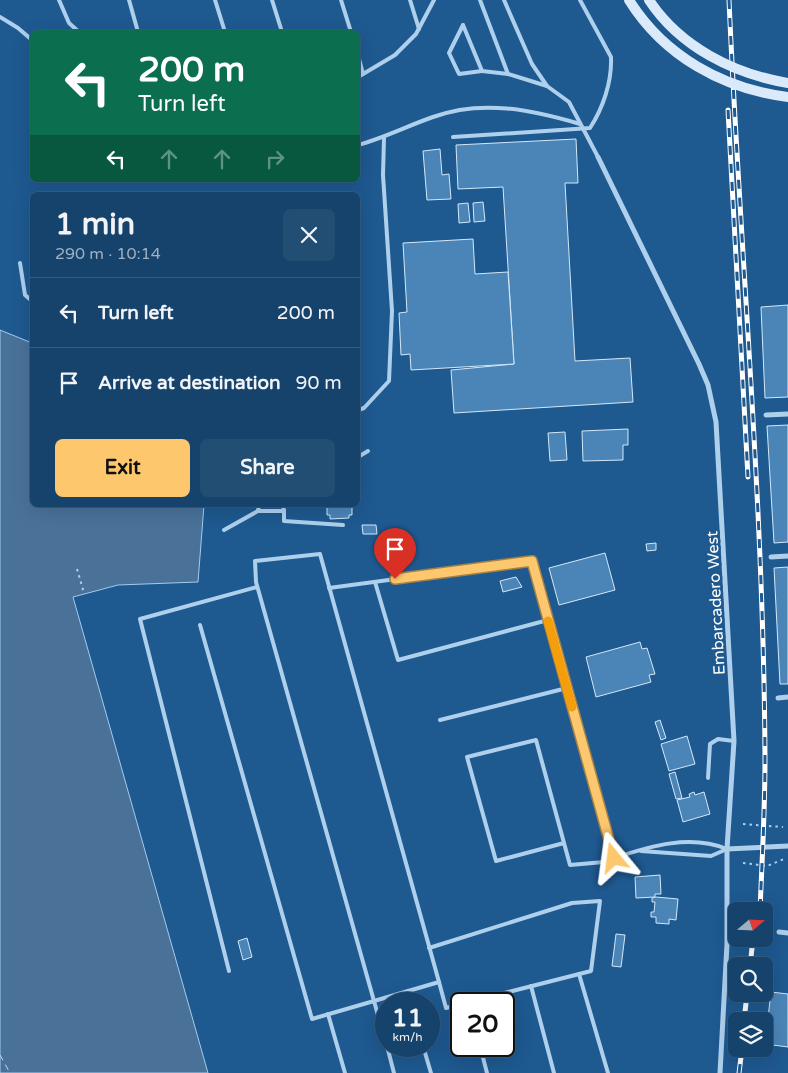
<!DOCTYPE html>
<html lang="en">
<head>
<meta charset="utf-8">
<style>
	:root { --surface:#16436c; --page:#234e74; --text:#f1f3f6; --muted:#9eb0c2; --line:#355c7f; --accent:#fcc76d }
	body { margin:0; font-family:"Varela Round",sans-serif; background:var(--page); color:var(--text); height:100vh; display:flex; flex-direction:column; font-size:19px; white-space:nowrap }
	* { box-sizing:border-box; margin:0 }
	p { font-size:16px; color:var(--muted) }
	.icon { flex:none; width:28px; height:28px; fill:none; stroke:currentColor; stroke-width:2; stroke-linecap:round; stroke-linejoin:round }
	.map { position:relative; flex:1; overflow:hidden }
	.details { position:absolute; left:30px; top:192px; width:330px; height:315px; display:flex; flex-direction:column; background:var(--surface); border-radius:8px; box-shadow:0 5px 20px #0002,0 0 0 1px var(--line) }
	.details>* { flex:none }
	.top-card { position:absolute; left:30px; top:30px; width:330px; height:152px; border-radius:8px; box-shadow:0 5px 20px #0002,0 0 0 1px var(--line); background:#0b6e4f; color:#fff; overflow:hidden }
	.needle { width:32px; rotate:71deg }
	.buttons { position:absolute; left:728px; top:902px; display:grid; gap:10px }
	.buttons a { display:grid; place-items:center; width:45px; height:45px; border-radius:8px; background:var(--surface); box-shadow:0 5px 20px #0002,0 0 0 1px var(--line); font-size:25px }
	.speed { position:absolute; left:375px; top:992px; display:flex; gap:10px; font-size:25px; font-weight:700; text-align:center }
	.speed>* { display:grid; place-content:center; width:65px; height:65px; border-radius:50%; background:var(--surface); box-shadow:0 5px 20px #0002,0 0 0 1px var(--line); line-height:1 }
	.speed small { font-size:12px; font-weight:400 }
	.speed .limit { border:2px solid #111; border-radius:8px; background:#fff; color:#111 }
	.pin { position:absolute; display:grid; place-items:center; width:42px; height:42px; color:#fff; margin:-51px -21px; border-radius:50% 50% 50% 0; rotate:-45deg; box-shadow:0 0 5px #0007 }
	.pin .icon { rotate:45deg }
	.me { position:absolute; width:55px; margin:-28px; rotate:344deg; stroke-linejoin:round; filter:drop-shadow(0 0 4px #0008) }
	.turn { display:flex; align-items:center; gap:18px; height:105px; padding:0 25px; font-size:22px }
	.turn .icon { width:65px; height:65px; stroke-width:2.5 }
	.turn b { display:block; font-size:35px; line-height:42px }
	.lanes { display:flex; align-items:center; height:48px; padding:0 25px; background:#0003; justify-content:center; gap:25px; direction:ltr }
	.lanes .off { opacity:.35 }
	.round { display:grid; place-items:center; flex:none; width:52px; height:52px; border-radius:8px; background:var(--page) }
	.head { display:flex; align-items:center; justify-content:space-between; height:85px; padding:0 25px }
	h1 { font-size:30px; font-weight:700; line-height:38px }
	.cta { display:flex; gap:10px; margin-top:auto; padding:10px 25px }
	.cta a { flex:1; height:58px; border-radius:8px; background:var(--accent); color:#111; font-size:20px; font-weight:700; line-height:58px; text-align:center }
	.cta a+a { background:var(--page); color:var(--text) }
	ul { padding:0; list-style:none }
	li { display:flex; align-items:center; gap:15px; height:70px; padding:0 25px; border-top:1px solid var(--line) }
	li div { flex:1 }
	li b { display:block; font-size:19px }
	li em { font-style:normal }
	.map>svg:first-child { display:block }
	.water { fill:#4a7299; stroke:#a1ccef }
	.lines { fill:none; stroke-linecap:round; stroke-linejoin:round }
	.ferry { stroke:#bad9f4; stroke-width:1; stroke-dasharray:6 5; stroke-linecap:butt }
	.building { fill:#4b85b8; stroke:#d3e8f9 }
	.path { stroke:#aed0ed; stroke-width:2; stroke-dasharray:2.5 4; stroke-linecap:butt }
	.service { stroke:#aed0ed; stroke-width:4 }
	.minor { stroke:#aed0ed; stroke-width:5 }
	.rail-casing { stroke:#fff; stroke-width:5 }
	.rail { stroke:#1e5990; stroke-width:3; stroke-dasharray:9; stroke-linecap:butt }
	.secondary-bridge { stroke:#daeafa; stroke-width:10 }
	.route-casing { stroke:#a48147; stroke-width:12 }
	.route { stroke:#fcc76d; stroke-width:9 }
	.slow { stroke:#f59e0b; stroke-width:9 }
	.labels { text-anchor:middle; stroke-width:5; stroke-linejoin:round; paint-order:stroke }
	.street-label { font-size:16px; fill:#fff; stroke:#1e5990 }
</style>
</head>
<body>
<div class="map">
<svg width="788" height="1073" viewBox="0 0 788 1073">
	<rect width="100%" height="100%" fill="#1e5990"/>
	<polygon class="water" points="0,330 32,343 32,505 204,505 198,582 118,585 73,597 208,1073 0,1073"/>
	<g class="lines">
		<polyline class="ferry" points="0,1055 10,1073"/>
	</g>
	<g class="building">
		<polygon points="576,139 578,183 565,183 575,361 630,358 633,402 454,413 451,370 514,364 503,187 458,189 456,145"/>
		<polygon points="440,149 442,175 449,174 451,199 427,200 423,151"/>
		<polygon points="483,202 485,221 474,222 473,203"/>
		<polygon points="468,203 470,222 459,223 458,204"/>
		<polygon points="473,239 475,274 508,272 514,364 411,370 410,354 401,355 399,313 407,312 403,243"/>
		<polygon points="788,305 788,397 765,398 761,307"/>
		<polygon points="788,425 788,542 774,543 767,426"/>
		<polygon points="628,429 628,445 623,445 623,460 583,461 582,431"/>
		<polygon points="565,432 567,460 550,461 548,433"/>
		<polygon points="327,505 352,505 352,515 349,515 349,518 330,519 330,515 327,515"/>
		<polygon points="362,525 376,525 377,534 363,534"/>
		<polygon points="656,543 656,550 647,551 646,544"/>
		<polygon points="605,553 615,590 559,605 549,568"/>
		<polygon points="788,567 788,684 780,684 774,568"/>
		<polygon points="516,577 522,587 503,592 500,581"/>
		<polygon points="640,642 642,649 647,648 655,674 649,675 651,682 596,697 586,657"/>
		<polygon points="660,720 666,738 661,740 655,722"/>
		<polygon points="687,736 695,764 669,771 661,744"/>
		<polygon points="675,772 682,798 676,799 669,774"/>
		<polygon points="694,792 695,795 704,792 710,814 683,822 677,800 690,797 689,794"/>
		<polygon points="660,875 661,894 655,894 655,897 636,898 635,877"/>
		<polygon points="656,897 678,899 676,920 669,919 669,924 656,923 656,917 651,917 651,912 654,912 655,902 652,902 652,898"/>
		<polygon points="616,934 625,935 621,967 612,966"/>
		<polygon points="247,938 252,957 243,960 238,941"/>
		<polygon points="771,992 788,994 788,1047 765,1044"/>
	</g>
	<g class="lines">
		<g class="path">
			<polyline points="120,506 133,505"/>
			<polyline points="77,569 84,593"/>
			<polyline points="743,824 783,827"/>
			<polyline points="743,863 767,866 784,859"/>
		</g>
		<g class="service">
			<polyline points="59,0 69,23 79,32"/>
			<polyline points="129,0 138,32"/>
			<polyline points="215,0 225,32"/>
			<polyline points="272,0 282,32"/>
			<polyline points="341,0 351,32"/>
			<polyline points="410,0 419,29"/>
			<polyline points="480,0 508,74 547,86"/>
			<polyline points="504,0 532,64 547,86 569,102 598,157"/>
			<polyline points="0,17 18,28 32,40"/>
			<polyline points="463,25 449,53 459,74 482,71"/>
			<polyline points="463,25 482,71 508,74"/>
			<polyline points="358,55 363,74"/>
			<polyline points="358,77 395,55 416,34 434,0"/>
			<path d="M453,137l137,-9c13,-20 22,-46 21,-71l-31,-57"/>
			<path d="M358,145c26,-7 49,-19 75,-28 49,-18 99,-7 147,7"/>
			<polyline points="20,263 25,295 32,301"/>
			<polyline points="358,410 364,408 389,381 392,311 383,175 384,138"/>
			<polyline points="358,457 368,451"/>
			<polyline points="258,511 284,511 283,505"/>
			<polyline points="284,511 284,521 343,525"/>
			<polyline points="224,530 258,511 259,505"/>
			<polygon points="320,554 439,982 374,1001 256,582 255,561"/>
			<polyline points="375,582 398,660 548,620"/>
			<path d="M329,588l202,-27 83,297c37,-12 76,-24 113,-9"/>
			<polyline points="200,625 312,1019 374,1001 386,1044"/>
			<polyline points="440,720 567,688"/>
			<polyline points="708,778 710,744 718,739 734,741"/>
			<polyline points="564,843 496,861 467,757 536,740 570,865 604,862 614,858"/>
			<polyline points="641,851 711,856 727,849"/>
			<polyline points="429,948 572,903 600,901 591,971 446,1008 439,982"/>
			<polyline points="229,971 140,619 257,587"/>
			<polyline points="579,974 608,1073"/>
			<polyline points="531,986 554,1073"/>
			<polyline points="408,991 411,1004"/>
			<polyline points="328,1014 345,1073"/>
			<polyline points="387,1046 394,1073"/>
			<polyline points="423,1046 431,1073"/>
			<polyline points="480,1046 487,1073"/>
		</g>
		<g class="minor">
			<polyline points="598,157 699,364 708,385 716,422 734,741 727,849 727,944 720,1073"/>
			<polyline points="766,415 788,414"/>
			<polyline points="771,557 788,556"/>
			<polyline points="778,698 788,697"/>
			<polyline points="727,849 788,846"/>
			<polyline points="779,932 788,933"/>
		</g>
		<defs>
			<g id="rail">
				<path d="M729,0c11,253 35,506 36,760 0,50 -3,101 -5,151"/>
				<polyline points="728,110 748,477"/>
				<polyline points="750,966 753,939"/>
				<polyline points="744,1021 747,994"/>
				<polyline points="739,1073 742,1049"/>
			</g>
		</defs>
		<use href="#rail" class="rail-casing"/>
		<use href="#rail" class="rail"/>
		<g class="secondary-bridge">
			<path d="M629,0c35,56 94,89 159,97"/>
			<path d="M649,0c31,47 85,74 139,83"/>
		</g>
	</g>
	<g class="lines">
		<defs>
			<polyline id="route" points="395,579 532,561 614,858"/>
		</defs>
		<use href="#route" class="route-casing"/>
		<use href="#route" class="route"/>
		<polyline class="slow" points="548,621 572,707"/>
	</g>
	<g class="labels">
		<g class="street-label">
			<text transform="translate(715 603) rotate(-93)" y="6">Embarcadero West</text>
		</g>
	</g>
</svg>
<div class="buttons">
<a><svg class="needle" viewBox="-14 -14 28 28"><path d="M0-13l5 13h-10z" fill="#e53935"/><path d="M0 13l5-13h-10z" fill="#9eb0c2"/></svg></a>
<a><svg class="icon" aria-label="search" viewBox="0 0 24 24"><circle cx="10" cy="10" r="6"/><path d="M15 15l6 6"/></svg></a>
<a><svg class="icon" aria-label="layers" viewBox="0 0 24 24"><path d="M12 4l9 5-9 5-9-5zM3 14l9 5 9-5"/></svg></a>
</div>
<div class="speed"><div>11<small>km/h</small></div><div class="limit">20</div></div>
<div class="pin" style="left:395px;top:579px;background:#d93025"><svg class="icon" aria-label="arrive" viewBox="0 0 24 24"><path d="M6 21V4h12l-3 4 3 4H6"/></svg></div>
<svg class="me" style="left:614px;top:858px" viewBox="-20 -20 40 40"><path d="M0-17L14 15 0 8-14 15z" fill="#fcc76d" stroke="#fff" stroke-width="4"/></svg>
<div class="top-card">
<div class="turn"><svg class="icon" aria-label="left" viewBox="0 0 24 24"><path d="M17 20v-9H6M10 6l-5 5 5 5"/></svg><div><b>200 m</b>Turn left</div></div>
<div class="lanes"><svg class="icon" aria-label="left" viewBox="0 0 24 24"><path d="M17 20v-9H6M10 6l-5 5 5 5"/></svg><svg class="icon off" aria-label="ahead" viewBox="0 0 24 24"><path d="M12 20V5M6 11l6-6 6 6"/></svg><svg class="icon off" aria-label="ahead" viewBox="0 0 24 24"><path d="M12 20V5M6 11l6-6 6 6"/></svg><svg class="icon off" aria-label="right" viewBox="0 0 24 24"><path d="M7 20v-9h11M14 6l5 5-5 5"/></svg></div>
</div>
<section class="details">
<div class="head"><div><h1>1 min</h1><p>290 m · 10:14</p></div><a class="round"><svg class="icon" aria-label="close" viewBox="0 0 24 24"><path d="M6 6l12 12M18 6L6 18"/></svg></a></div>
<ul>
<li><svg class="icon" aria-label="left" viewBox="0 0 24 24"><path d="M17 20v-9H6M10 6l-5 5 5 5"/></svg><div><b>Turn left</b></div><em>200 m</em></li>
<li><svg class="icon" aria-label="arrive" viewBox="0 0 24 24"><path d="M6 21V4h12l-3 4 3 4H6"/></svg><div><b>Arrive at destination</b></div><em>90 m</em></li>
</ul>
<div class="cta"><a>Exit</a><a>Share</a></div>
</section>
</div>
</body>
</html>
